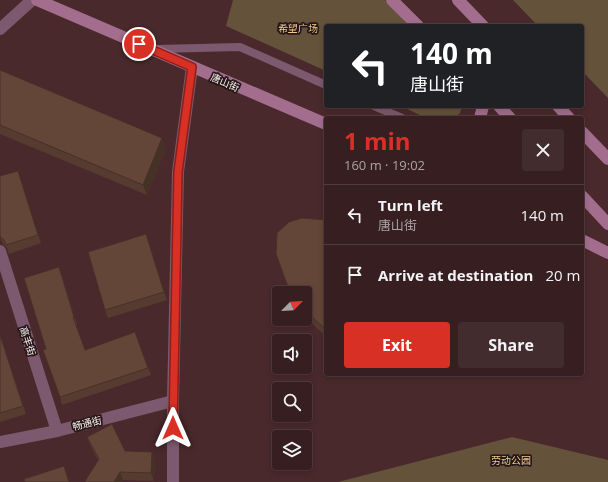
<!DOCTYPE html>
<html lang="en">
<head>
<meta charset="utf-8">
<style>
	:root { --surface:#371f21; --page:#422c2e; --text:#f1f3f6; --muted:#aaa2a5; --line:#513d3f; --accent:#d93025 }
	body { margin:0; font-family:"Open Sans","Noto Sans SC",sans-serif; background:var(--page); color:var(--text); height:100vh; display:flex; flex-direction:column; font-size:15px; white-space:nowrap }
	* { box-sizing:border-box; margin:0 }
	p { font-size:13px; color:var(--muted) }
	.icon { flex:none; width:22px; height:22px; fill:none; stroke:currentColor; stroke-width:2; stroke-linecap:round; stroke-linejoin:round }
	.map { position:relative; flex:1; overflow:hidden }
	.sheet { position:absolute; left:324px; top:116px; width:260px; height:260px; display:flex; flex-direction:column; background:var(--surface); border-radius:4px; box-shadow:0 2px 6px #0003,0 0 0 1px var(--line) }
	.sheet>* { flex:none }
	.banner { position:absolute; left:324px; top:24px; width:260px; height:84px; border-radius:4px; box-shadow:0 2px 6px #0003,0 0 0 1px var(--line); background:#202124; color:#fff; overflow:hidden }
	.needle { width:26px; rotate:66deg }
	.controls { position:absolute; left:272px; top:286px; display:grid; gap:8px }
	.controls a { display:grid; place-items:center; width:40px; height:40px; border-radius:4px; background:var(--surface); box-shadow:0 2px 6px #0003,0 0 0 1px var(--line); font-size:20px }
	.pin { position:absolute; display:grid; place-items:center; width:34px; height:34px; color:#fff; margin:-17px; border:2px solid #fff; border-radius:50%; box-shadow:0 1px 4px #0007 }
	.me { position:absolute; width:44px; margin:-22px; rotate:0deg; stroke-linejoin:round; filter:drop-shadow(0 0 3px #0008) }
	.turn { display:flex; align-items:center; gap:14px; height:84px; padding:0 20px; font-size:18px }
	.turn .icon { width:52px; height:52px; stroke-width:2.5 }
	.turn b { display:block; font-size:28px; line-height:34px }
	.round { display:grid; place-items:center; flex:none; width:42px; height:42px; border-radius:4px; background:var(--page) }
	.headline { display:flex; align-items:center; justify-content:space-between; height:68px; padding:0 20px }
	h1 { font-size:24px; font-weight:700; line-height:30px; color:var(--accent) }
	.primary-button { display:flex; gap:8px; margin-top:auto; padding:8px 20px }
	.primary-button a { flex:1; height:46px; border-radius:4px; background:var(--accent); color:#fff; font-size:16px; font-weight:700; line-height:46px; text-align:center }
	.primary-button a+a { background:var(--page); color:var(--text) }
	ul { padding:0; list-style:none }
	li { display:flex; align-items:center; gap:12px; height:60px; padding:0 20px; border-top:1px solid var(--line) }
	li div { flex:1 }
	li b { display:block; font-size:15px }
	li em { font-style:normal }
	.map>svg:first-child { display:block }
	.green { fill:#64533a }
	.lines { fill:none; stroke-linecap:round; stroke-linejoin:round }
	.lane { stroke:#7c596e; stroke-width:8 }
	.street { stroke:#7c596e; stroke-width:12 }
	.secondary { stroke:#a36d8d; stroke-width:12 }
	.wall { fill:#563c30 }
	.shaded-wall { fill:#463127 }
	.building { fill:#644638; stroke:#463127 }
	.route-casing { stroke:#8d1f18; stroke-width:10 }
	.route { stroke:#d93025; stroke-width:7 }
	.labels { text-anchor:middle; stroke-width:3.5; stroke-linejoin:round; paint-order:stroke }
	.park-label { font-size:10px; fill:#f2ca8e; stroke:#251718 }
	.street-label { font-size:10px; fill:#fcefef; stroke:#251718 }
</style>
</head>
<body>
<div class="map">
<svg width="608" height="482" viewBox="0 0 608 482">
	<rect width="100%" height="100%" fill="#49292c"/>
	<g class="green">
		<polygon points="233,0 385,0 409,26 326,26 326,71 226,26"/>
		<polygon points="513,0 608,0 608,98 582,71 582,26 538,26"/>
		<polygon points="401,106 462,106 460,113 454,118 426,118"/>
		<polygon points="512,437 608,460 608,482 338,482"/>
	</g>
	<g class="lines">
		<g class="lane">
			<polyline points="157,49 240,47 326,85"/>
			<polyline points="374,106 402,118"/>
		</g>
		<g class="street">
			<polyline points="0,29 32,0"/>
			<polyline points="0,251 57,431"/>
			<polyline points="173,401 173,482"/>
			<polyline points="0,442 57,431 173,401 178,172 192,67"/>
		</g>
		<g class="secondary">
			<polyline points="37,0 326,124"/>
			<polyline points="392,0 418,26"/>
			<polyline points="458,0 483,26"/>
			<polyline points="499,106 510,118"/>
			<polyline points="558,106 569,118"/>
			<polyline points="480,118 483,106"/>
			<polyline points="582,132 608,159"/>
			<polyline points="582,196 608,224"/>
			<polyline points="582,240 608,253"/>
		</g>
	</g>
	<g class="wall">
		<polygon points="0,70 166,149 147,195 0,134"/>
		<polygon points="18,171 41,243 9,254 7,248 3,244 0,236"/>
		<polygon points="326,220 326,337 309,320 305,315 305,293 290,293 276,254"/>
		<polygon points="149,243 167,300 108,318 105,310"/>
		<polygon points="62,275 77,324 76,325 85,350 135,332 151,375 62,405 60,397 46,349"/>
		<polygon points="0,334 26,414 0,422"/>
		<polygon points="87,437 125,451 152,452 155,460 154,481 123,480 122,482 85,482 85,481 98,460 90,445"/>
	</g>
	<g class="shaded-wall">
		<polygon points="162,138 166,149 147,195 143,185"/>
		<polygon points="18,171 21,179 41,243 38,235"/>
		<polygon points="146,234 149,243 167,300 164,292"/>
		<polygon points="59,267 62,275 77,324 74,317"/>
		<polygon points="152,452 155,460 154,481 151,473"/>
		<polygon points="120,472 123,480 122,482 114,482"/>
	</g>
	<g class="building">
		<polygon points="0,70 162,138 143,185 0,125"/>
		<polygon points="18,171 38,235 6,245 4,240 0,236 0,176"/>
		<polygon points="302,218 326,220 326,330 305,310 305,293 293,293 287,284 276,254 277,233 289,222"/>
		<polygon points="146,234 164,292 105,310 88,252"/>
		<polygon points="59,267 74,317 73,317 85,350 135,332 148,368 60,397 43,350 46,349 24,278"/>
		<polygon points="0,335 23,406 0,413"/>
		<polygon points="112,424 125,451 152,452 151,473 120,472 114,482 86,482 85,481 99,459 87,437"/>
		<polygon points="64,466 69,482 25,482 24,479"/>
	</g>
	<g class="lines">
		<defs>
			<polyline id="route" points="139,44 192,67 178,172 173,428"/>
		</defs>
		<use href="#route" class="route-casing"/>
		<use href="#route" class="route"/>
	</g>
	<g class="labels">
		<g class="park-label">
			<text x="298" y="32">希望广场</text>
			<text x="511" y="464">劳动公园</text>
		</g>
		<g class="street-label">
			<text transform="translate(225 82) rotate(23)" y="4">唐山街</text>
			<text transform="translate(28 341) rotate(72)" y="4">高丰街</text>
			<text transform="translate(87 423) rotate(-14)" y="4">畅通街</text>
		</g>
	</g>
</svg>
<div class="controls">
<a><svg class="needle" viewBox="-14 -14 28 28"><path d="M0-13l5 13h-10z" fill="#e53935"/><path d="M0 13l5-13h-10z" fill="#aaa2a5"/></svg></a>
<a><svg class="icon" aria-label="sound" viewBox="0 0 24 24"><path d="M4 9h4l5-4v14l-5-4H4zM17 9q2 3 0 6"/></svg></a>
<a><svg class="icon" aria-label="search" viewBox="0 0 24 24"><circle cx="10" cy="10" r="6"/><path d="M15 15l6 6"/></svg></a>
<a><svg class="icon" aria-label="layers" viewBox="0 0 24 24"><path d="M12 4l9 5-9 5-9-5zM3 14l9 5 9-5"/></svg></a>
</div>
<div class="pin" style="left:139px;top:44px;background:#d93025"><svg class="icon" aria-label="arrive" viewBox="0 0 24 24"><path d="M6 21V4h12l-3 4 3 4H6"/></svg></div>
<svg class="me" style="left:173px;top:428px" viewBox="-20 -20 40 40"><path d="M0-17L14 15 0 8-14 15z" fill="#d93025" stroke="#fff" stroke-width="4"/></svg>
<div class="banner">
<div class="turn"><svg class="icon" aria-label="left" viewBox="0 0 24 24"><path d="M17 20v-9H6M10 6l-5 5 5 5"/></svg><div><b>140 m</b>唐山街</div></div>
</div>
<section class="sheet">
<div class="headline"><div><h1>1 min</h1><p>160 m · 19:02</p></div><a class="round"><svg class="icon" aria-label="close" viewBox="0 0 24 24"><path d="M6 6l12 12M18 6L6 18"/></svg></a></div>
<ul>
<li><svg class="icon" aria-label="left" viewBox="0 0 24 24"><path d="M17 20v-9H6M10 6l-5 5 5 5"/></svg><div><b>Turn left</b><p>唐山街</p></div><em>140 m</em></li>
<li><svg class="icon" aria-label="arrive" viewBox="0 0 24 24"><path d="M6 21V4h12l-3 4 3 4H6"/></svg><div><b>Arrive at destination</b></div><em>20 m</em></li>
</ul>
<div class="primary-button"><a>Exit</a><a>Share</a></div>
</section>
</div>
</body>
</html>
